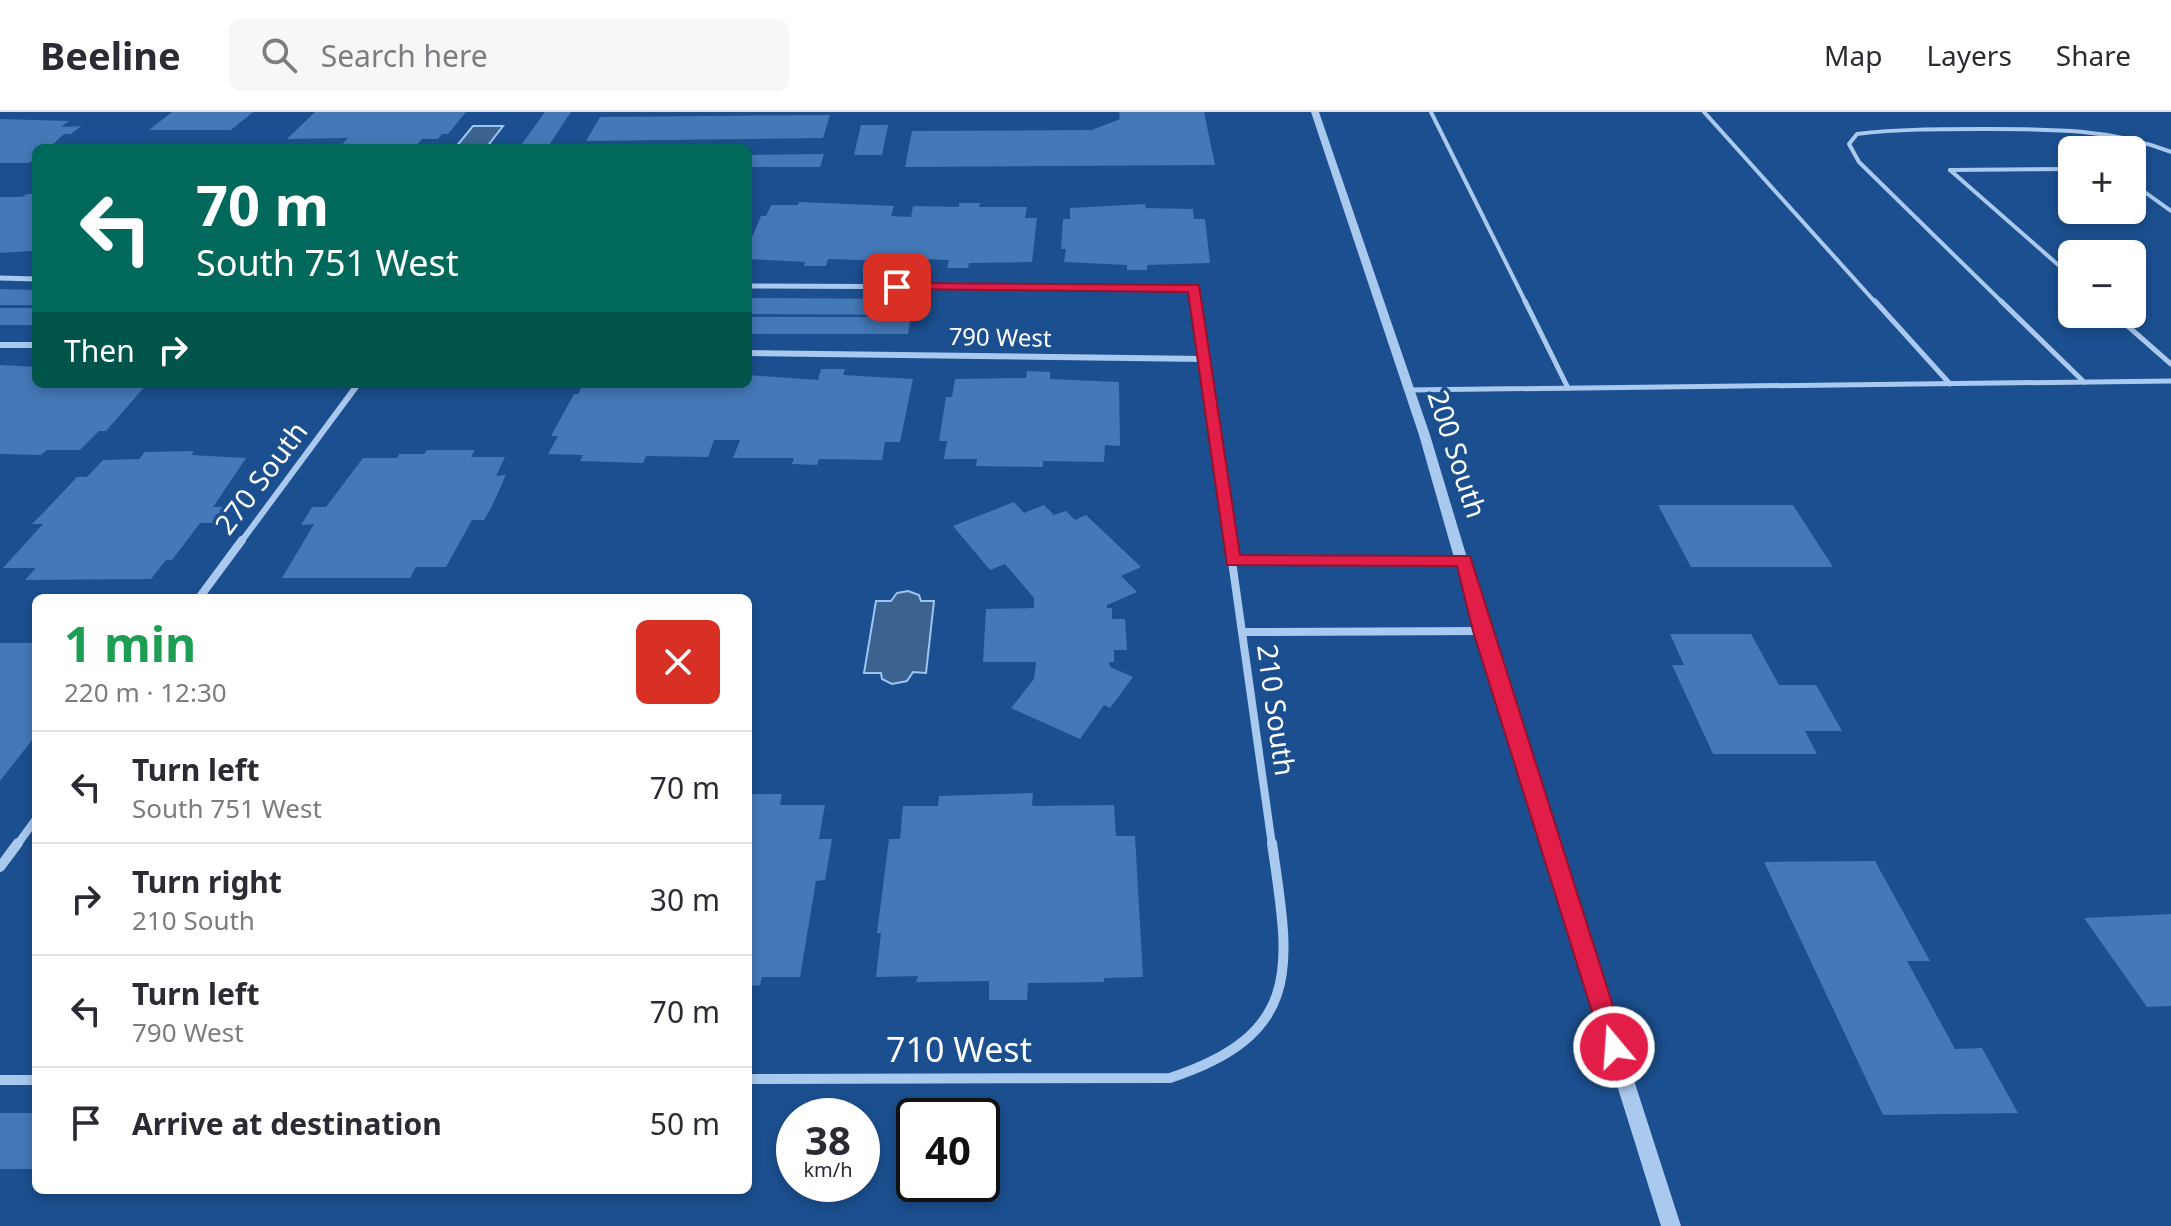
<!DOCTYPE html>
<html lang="en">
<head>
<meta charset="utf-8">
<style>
	:root { --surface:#fff; --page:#f7f7f7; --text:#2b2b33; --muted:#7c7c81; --line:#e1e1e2 }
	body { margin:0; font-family:"Noto Sans",sans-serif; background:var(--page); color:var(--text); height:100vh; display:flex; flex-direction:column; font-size:30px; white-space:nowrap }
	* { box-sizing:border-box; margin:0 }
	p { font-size:26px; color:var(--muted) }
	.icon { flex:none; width:44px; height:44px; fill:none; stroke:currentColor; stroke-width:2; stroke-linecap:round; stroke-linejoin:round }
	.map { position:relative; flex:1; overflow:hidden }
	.sheet { position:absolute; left:32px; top:482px; width:720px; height:600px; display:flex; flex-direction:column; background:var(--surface); border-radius:12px; box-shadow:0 4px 12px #0003 }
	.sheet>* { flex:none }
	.top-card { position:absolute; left:32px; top:32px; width:720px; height:244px; border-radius:12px; box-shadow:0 4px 12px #0003; background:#00695c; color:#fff; overflow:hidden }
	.tools { position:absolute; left:2058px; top:24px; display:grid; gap:16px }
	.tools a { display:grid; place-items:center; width:88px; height:88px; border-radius:12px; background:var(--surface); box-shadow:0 4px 12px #0003; font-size:40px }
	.speed { position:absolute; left:776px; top:986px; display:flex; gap:16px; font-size:40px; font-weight:700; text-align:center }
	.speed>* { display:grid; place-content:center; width:104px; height:104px; border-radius:50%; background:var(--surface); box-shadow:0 4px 12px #0003; line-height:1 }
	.speed small { font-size:20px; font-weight:400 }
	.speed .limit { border:4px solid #111; border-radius:12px; background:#fff; color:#111 }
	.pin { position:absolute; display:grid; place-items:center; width:68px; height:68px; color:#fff; margin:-34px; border-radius:16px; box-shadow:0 4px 12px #0006 }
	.me { position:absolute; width:88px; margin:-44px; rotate:342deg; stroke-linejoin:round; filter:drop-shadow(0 0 6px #0008) }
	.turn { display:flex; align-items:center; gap:28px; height:168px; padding:0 32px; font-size:36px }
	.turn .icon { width:104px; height:104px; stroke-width:2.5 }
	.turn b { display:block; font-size:56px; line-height:68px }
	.then { display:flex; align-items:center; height:76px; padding:0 32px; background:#0003; gap:16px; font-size:30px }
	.round { display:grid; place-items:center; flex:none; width:84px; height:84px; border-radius:12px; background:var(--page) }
	.summary { display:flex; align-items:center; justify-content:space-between; height:136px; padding:0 32px }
	h1 { font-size:48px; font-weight:700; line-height:60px; color:#1e9e55 }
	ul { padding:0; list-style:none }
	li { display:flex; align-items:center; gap:24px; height:112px; padding:0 32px; border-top:2px solid var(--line) }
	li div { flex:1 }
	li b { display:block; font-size:30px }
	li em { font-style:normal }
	header { display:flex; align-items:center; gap:48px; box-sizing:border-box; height:112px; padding:0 40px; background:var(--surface); border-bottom:2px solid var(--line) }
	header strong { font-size:38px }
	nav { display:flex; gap:44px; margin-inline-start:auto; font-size:28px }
	.search { width:560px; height:72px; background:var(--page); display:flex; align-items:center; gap:20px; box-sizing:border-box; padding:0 28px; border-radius:12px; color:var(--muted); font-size:30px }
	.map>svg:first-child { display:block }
	.water { fill:#3c6290; stroke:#9cc4f0; stroke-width:2 }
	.building { fill:#4478b7 }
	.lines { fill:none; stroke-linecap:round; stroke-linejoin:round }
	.service-far1 { stroke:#a9c9ee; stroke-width:4 }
	.service { stroke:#a9c9ee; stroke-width:5 }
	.minor-far3 { stroke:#a9c9ee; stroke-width:5 }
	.minor-far2 { stroke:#a9c9ee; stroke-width:6 }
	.minor-far1 { stroke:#a9c9ee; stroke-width:8 }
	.minor { stroke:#a9c9ee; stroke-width:10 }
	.tertiary { fill:#a9c9ee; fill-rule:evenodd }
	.route { fill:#e11d48; stroke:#92132f; stroke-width:2 }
	.labels { text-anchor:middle; stroke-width:7; stroke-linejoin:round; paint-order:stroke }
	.far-street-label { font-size:24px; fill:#fff; stroke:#1b4f8f }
	.street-label { font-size:28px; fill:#fff; stroke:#1b4f8f }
	.near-street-label { font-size:34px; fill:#fff; stroke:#1b4f8f }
</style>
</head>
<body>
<header>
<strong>Beeline</strong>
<div class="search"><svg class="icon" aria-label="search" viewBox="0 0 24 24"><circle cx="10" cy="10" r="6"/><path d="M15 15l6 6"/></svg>Search here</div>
<nav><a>Map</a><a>Layers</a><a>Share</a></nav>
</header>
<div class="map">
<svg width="2171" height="1114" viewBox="0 0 2171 1114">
	<rect width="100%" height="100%" fill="#1b4f8f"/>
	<g class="water">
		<polygon points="473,14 503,14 486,36 455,36"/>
		<polygon points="908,479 919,483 921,489 934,489 926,561 913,560 907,569 892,572 882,567 881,561 864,561 876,489 891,489 897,481"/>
	</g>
	<g class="building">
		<polygon points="172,0 253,0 231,18 149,18"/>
		<polygon points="315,0 466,0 448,22 442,22 438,27 422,27 414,36 339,36 348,26 287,27"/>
		<polygon points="545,0 571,0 547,36 519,36"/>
		<polygon points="1119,0 1204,0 1215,53 905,55 912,19 1092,18 1120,7"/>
		<polygon points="830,3 823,26 586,29 600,5"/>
		<polygon points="0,7 69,9 61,15 81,14 71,22 64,22 49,36 36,36 36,46 29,51 0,51"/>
		<polygon points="861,13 888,13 882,43 854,43"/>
		<polygon points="824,42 820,55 748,55 748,43"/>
		<polygon points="27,82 36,82 36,135 31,139 0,141 0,85 22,85"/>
		<polygon points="799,90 894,94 891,104 911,105 913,94 959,95 959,91 980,91 979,95 1027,95 1025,106 1037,106 1032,150 969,151 968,156 947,156 949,148 919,147 919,150 828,147 826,154 804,154 805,150 748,147 751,132 749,132 761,104 766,104 771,93 798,93"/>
		<polygon points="1145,92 1146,96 1193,97 1194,107 1205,107 1210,151 1147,153 1147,158 1127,158 1127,153 1064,150 1066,137 1061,137 1063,107 1070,107 1070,96"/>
		<polygon points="0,177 36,178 36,193 0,193"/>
		<polygon points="748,186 915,187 912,203 748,202"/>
		<rect x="0" y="196" width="36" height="17"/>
		<polygon points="748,205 911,205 908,222 748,222"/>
		<polygon points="0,253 36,255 36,272 147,272 106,319 99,319 80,338 47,338 41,343 0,342"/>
		<polygon points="821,257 845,257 843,263 913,267 900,330 885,330 882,348 819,347 817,353 792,352 794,346 733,346 740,328 714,328 708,345 646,344 643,351 580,349 583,343 548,342 558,324 551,324 574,282 578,282 583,272 748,272 748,263 818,268"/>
		<polygon points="1027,259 1050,260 1050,267 1119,270 1120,334 1105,333 1104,350 1043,349 1043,355 976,354 977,347 944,347 947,329 939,329 946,285 952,285 955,267 1026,266"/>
		<polygon points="427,338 475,338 471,345 505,345 496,364 506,363 491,396 484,408 472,408 446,455 416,455 410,466 282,466 314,412 301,413 312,395 326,395 363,346 397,346 399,342 424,342"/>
		<polygon points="194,339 191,343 246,346 213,395 227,395 215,411 200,411 172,448 166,448 151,467 25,468 36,456 3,456 43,412 32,412 45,399 77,365 87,365 103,348 139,347 145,340"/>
		<polygon points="1014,390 1024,401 1044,393 1054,403 1066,399 1075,408 1086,403 1141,455 1121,464 1137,480 1107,493 1107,496 1112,496 1112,507 1125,507 1127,538 1114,538 1114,550 1109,550 1110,555 1133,565 1110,596 1104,593 1080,627 1011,596 1034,567 1036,550 983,550 986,497 1034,496 1034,486 1005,452 990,458 953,414"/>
		<polygon points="1658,393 1793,393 1833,455 1691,455"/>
		<polygon points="1670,522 1751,522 1779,573 1816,573 1842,619 1805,619 1817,642 1713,642 1672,553 1684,553"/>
		<polygon points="0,531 36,531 36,623 0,669"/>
		<polygon points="1033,681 1032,694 1114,693 1116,724 1135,724 1143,865 1104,866 1104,870 1028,871 1027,888 989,888 989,869 916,870 918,864 876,865 881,821 877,821 889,727 900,727 903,694 938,694 939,684"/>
		<polygon points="748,682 782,682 780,693 825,693 819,727 832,727 825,768 816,769 800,865 762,865 760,873 748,874"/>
		<polygon points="1875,749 1930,849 1907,849 1955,937 1982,936 2018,1001 1883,1003 1764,750"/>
		<polygon points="2171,802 2171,894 2147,895 2084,806"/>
		<rect x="0" y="1001" width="36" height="56"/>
	</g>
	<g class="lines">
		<g class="service-far1">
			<polyline points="1431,0 1526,191"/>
			<polyline points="1704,0 1876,191"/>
			<polyline points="1950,58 2072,165"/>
			<polyline points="1950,58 2072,57"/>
			<polyline points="2132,71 2171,99"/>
			<path d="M2003,191l-144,-141 -10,-18 8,-10c41,-5 83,-5 124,-5 66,0 128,-1 190,23"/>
		</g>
		<g class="service">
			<polyline points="1525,189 1568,276"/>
			<polyline points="1875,189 1950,272"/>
			<polyline points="2001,189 2084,270"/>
			<polyline points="2114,202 2171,252"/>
			<polyline points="1409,278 2171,269"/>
		</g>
		<g class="minor-far3">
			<polyline points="0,166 36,167"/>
			<polyline points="748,174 1194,176 1196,191"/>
		</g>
		<g class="minor-far2">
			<polyline points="1196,189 1230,430"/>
			<polyline points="0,233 36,233"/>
			<polyline points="748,241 1204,247"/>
			<polyline points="241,430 358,272"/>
		</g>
		<g class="minor-far1">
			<polyline points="1229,428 1272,733"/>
			<polyline points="1233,449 1463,448"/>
			<polyline points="199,486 242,428"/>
			<polyline points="1243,520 1482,519"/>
			<polyline points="17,733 36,707"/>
		</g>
		<g class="minor">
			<polyline points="0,755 18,731"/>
			<path d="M748,967l422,-1c137,-45 119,-115 102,-235"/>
			<polyline points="0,968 36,968"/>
		</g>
		<polygon class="tertiary" points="1311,0 1319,0 1430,323 1489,519 1681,1114 1661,1114 1475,519 1419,323"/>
	</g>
	<polygon class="route" points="897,171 1199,173 1240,443 1470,444 1626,935 1623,943 1614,947 1606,943 1603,935 1473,519 1457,454 1227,453 1188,180 892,177 890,175"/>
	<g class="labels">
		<g class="far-street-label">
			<text transform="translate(1000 226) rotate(1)" y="8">790 West</text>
		</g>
		<g class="street-label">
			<text transform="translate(1457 342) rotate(72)" y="10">200 South</text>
			<text transform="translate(261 366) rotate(-53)" y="10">270 South</text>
			<text transform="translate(1276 598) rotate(82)" y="10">210 South</text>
		</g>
		<g class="near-street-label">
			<text x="959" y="950">710 West</text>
		</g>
	</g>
</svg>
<div class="tools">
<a>+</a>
<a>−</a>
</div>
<div class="speed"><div>38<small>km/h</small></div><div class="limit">40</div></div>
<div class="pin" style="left:897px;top:175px;background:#d93025"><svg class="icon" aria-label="arrive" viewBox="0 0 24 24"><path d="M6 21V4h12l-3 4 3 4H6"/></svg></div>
<svg class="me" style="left:1614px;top:935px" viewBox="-20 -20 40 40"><circle r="17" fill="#e11d48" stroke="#fff" stroke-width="3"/><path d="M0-11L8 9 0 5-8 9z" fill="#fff"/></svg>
<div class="top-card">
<div class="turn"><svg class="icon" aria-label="left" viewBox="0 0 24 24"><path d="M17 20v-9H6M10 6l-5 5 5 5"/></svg><div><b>70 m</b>South 751 West</div></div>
<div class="then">Then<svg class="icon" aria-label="right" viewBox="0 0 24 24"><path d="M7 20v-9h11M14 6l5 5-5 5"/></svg></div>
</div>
<section class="sheet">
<div class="summary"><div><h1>1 min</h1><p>220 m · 12:30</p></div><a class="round" style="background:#d93025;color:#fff"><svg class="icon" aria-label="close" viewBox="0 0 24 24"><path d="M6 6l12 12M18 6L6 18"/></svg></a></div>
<ul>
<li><svg class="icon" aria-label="left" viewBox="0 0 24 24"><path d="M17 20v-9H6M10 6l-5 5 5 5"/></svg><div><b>Turn left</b><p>South 751 West</p></div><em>70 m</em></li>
<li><svg class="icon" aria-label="right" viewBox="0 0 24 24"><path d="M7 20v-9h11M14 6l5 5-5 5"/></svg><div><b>Turn right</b><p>210 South</p></div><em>30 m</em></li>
<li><svg class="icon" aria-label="left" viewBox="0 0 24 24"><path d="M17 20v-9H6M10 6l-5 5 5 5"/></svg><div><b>Turn left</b><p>790 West</p></div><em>70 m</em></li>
<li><svg class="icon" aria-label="arrive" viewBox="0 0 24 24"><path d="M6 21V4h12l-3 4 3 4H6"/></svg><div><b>Arrive at destination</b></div><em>50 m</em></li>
</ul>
</section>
</div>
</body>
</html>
